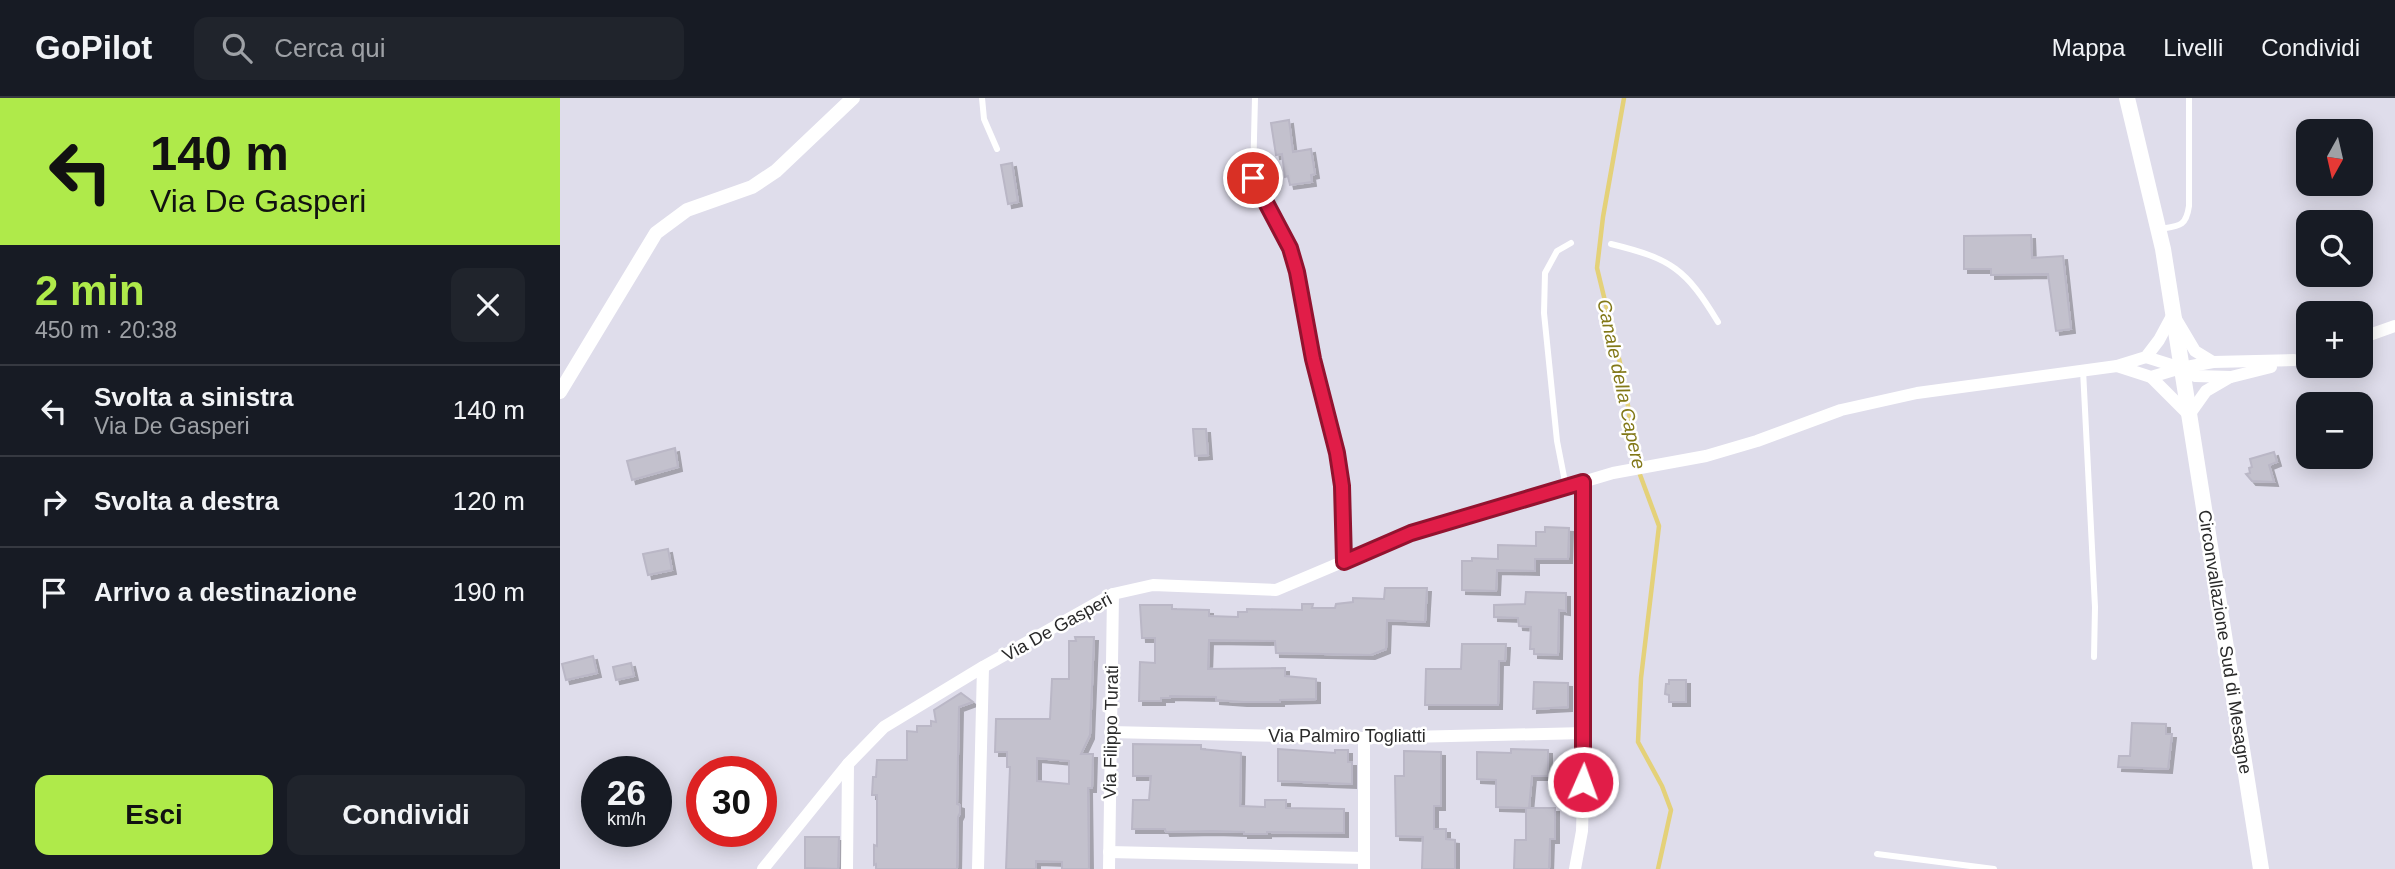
<!DOCTYPE html>
<html lang="it">
<head>
<meta charset="utf-8">
<style>
	:root { --surface:#171b24; --page:#20242c; --text:#f1f3f6; --muted:#9ea1a6; --line:#363941; --accent:#afea4a }
	body { margin:0; font-family:Helvetica,sans-serif; background:var(--page); color:var(--text); height:100vh; display:flex; flex-direction:column; font-size:26px; white-space:nowrap }
	* { box-sizing:border-box; margin:0 }
	p { font-size:23px; color:var(--muted) }
	.icon { flex:none; width:38px; height:38px; fill:none; stroke:currentColor; stroke-width:2; stroke-linecap:round; stroke-linejoin:round }
	.map { position:relative; flex:1; overflow:hidden }
	.drawer { display:flex; flex-direction:column; background:var(--surface); width:560px }
	.drawer>* { flex:none }
	.hud { background:#afea4a; color:#111; overflow:hidden }
	.needle { width:46px; rotate:188deg }
	.buttons { position:absolute; left:1736px; top:21px; display:grid; gap:14px }
	.buttons a { display:grid; place-items:center; width:77px; height:77px; border-radius:14px; background:var(--surface); box-shadow:0 4px 18px #0003; font-size:35px }
	.speed { position:absolute; left:21px; top:658px; display:flex; gap:14px; font-size:35px; font-weight:700; text-align:center }
	.speed>* { display:grid; place-content:center; width:91px; height:91px; border-radius:50%; background:var(--surface); box-shadow:0 4px 18px #0003; line-height:1 }
	.speed small { font-size:18px; font-weight:400 }
	.speed .limit { border:10px solid #d22; background:#fff; color:#111 }
	.pin { position:absolute; display:grid; place-items:center; width:60px; height:60px; color:#fff; margin:-30px; border:4px solid #fff; border-radius:50%; box-shadow:0 2px 7px #0007 }
	.me { position:absolute; width:77px; margin:-38px; rotate:2deg; stroke-linejoin:round; filter:drop-shadow(0 0 5px #0008) }
	.turn { display:flex; align-items:center; gap:24px; height:147px; padding:0 35px; font-size:32px }
	.turn .icon { width:91px; height:91px; stroke-width:2.5 }
	.turn b { display:block; font-size:49px; line-height:60px }
	.round { display:grid; place-items:center; flex:none; width:74px; height:74px; border-radius:14px; background:var(--page) }
	.summary { display:flex; align-items:center; justify-content:space-between; height:119px; padding:0 35px }
	h1 { font-size:42px; font-weight:600; line-height:52px; color:var(--accent) }
	.action { display:flex; gap:14px; margin-top:auto; padding:14px 35px }
	.action a { flex:1; height:80px; border-radius:14px; background:var(--accent); color:#111; font-size:28px; font-weight:600; line-height:80px; text-align:center }
	.action a+a { background:var(--page); color:var(--text) }
	ul { padding:0; list-style:none }
	li { display:flex; align-items:center; gap:21px; height:91px; padding:0 35px; border-top:2px solid var(--line) }
	li div { flex:1 }
	li b { display:block; font-size:26px }
	li em { font-style:normal }
	header { display:flex; align-items:center; gap:42px; box-sizing:border-box; height:98px; padding:0 35px; background:var(--surface); border-bottom:2px solid var(--line) }
	header strong { font-size:33px }
	nav { display:flex; gap:38px; margin-inline-start:auto; font-size:24px }
	.search { width:490px; height:63px; background:var(--page); display:flex; align-items:center; gap:18px; box-sizing:border-box; padding:0 24px; border-radius:14px; color:var(--muted); font-size:26px }
	main { display:flex; flex:1; min-height:0 }
	.map>svg:first-child { display:block }
	.lines { fill:none; stroke-linecap:round; stroke-linejoin:round }
	.stream { stroke:#e4d179; stroke-width:4.5 }
	.building { fill:#c3c1cd; stroke:#bab7c6; stroke-width:2; fill-rule:evenodd; filter:url(#shadow) }
	.service { stroke:#fff; stroke-width:6 }
	.minor { stroke:#fff; stroke-width:12 }
	.tertiary { stroke:#fff; stroke-width:14 }
	.secondary { stroke:#fff; stroke-width:16 }
	.route-casing { stroke:#92132f; stroke-width:18 }
	.route { stroke:#e11d48; stroke-width:12 }
	.labels { text-anchor:middle; stroke-width:5; stroke-linejoin:round; paint-order:stroke }
	.street-label { font-size:18px; fill:#2a2a2a; stroke:#fff }
	.water-label { font-size:19px; font-style:italic; fill:#827818; stroke:#fff }
</style>
</head>
<body>
<header>
<strong>GoPilot</strong>
<div class="search"><svg class="icon" aria-label="search" viewBox="0 0 24 24"><circle cx="10" cy="10" r="6"/><path d="M15 15l6 6"/></svg>Cerca qui</div>
<nav><a>Mappa</a><a>Livelli</a><a>Condividi</a></nav>
</header>
<main>
<section class="drawer">
<div class="hud">
<div class="turn"><svg class="icon" aria-label="left" viewBox="0 0 24 24"><path d="M17 20v-9H6M10 6l-5 5 5 5"/></svg><div><b>140 m</b>Via De Gasperi</div></div>
</div>
<div class="summary"><div><h1>2 min</h1><p>450 m · 20:38</p></div><a class="round"><svg class="icon" aria-label="close" viewBox="0 0 24 24"><path d="M6 6l12 12M18 6L6 18"/></svg></a></div>
<ul>
<li><svg class="icon" aria-label="left" viewBox="0 0 24 24"><path d="M17 20v-9H6M10 6l-5 5 5 5"/></svg><div><b>Svolta a sinistra</b><p>Via De Gasperi</p></div><em>140 m</em></li>
<li><svg class="icon" aria-label="right" viewBox="0 0 24 24"><path d="M7 20v-9h11M14 6l5 5-5 5"/></svg><div><b>Svolta a destra</b></div><em>120 m</em></li>
<li><svg class="icon" aria-label="arrive" viewBox="0 0 24 24"><path d="M6 21V4h12l-3 4 3 4H6"/></svg><div><b>Arrivo a destinazione</b></div><em>190 m</em></li>
</ul>
<div class="action"><a>Esci</a><a>Condividi</a></div>
</section>
<div class="map">
<svg width="1835" height="771" viewBox="0 0 1835 771">
	<defs>
		<filter id="shadow"><feDropShadow dx="4" dy="4" stdDeviation="0" flood-color="#0004"/></filter>
	</defs>
	<rect width="100%" height="100%" fill="#dfddeb"/>
	<g class="lines">
		<polyline class="stream" points="1064,0 1043,119 1037,170 1062,273 1069,314 1072,355 1099,428 1081,580 1078,644 1102,688 1111,712 1098,771"/>
	</g>
	<g class="building">
		<polygon points="729,22 733,54 751,51 755,76 751,77 752,84 730,87 728,78 725,79 722,56 716,57 711,25"/>
		<polygon points="452,65 458,104 448,106 441,67"/>
		<polygon points="1471,137 1472,160 1503,158 1511,231 1496,233 1488,176 1431,177 1431,171 1404,171 1404,138"/>
		<polygon points="633,331 646,331 648,357 635,358"/>
		<polygon points="115,350 118,369 72,382 67,363"/>
		<polygon points="1714,354 1717,364 1709,367 1714,384 1692,383 1686,376 1690,375 1689,370 1692,369 1690,361"/>
		<polygon points="985,429 1009,430 1008,461 975,461 975,473 937,472 936,493 902,492 902,463 912,463 912,460 938,461 938,447 976,448 976,434 985,434"/>
		<polygon points="108,451 112,472 88,477 83,456"/>
		<polygon points="825,490 867,490 865,524 827,522 826,551 811,557 716,555 715,543 649,542 648,571 725,570 725,578 756,581 756,601 720,602 720,604 683,604 656,602 656,599 610,598 610,600 601,600 601,603 579,603 580,564 595,565 595,540 582,540 580,507 612,507 612,511 649,512 649,518 678,519 678,514 687,514 687,511 742,512 742,506 753,506 752,510 775,510 776,506 793,504 793,500 824,501"/>
		<polygon points="966,494 1006,495 1006,513 999,512 998,557 974,556 974,551 970,551 971,529 959,528 958,520 934,519 934,507 965,506"/>
		<path d="M515,539h19l-4,98 -9,19h12l-1,34h-4l1,81h-27v-7l-26,-1v8h-30l4,-102h-3v-15h-12l1,-33h54l2,-40h17v-38h7zM477,660l32,3v23l-32,-3z"/>
		<polygon points="902,546 946,546 945,563 939,563 938,607 865,607 866,571 901,571"/>
		<polygon points="33,558 37,575 6,582 2,566"/>
		<polygon points="71,565 74,578 56,582 53,569"/>
		<polygon points="1109,582 1126,582 1126,604 1109,604 1109,597 1105,596 1106,586 1109,586"/>
		<polygon points="974,584 1008,585 1008,609 973,611"/>
		<polygon points="401,595 413,604 399,609 397,706 400,707 400,715 398,719 397,771 316,771 316,766 314,767 314,747 317,748 317,697 312,697 313,679 316,679 317,662 347,662 347,633 357,634 357,628 371,628 371,623 376,624 374,612"/>
		<polygon points="1572,625 1606,626 1606,636 1612,636 1608,671 1558,669 1559,658 1570,658"/>
		<polygon points="573,646 641,647 641,651 681,655 680,708 705,709 705,702 726,702 726,710 784,711 784,735 707,734 707,736 684,736 684,734 652,733 606,734 605,731 572,731 573,702 589,702 591,678 573,678"/>
		<polygon points="718,651 775,655 775,652 788,652 788,664 792,664 792,686 718,683"/>
		<polygon points="951,651 988,652 988,678 972,678 969,710 936,709 936,682 917,681 917,654 951,655"/>
		<polygon points="844,653 881,654 881,708 874,708 874,731 886,731 886,741 895,742 895,771 862,771 863,739 836,738 835,678 844,678"/>
		<polygon points="966,710 995,710 995,741 990,741 989,771 954,771 955,742 966,742"/>
		<polygon points="245,739 279,739 278,771 245,770"/>
	</g>
	<g class="lines">
		<g class="service">
			<polyline points="422,0 424,21 437,51"/>
			<polyline points="695,0 693,80 730,150 737,175 753,261 777,355 782,388 784,464"/>
			<path d="M1600,131c19,-3 26,-2 29,-23v-108"/>
			<path d="M1051,146c61,15 75,25 107,78"/>
			<polyline points="1523,272 1535,509 1534,559"/>
			<polyline points="1006,389 997,343 984,215 985,175 997,153 1011,145"/>
			<polyline points="1317,756 1434,771"/>
		</g>
		<g class="minor">
			<polyline points="1801,240 1835,228"/>
			<polyline points="1586,259 1621,270 1635,278 1671,279 1711,269"/>
			<polyline points="1557,268 1591,279 1621,270 1653,264 1734,262"/>
			<polyline points="1591,279 1629,317 1646,293 1670,279"/>
			<polyline points="550,634 804,640 1025,635"/>
			<polyline points="549,754 804,760"/>
			<polyline points="203,771 288,666 324,629 423,569 553,496 593,487 716,492 851,435 1053,375 1146,358 1197,343 1281,312 1357,295 1557,268 1586,259 1599,242 1613,216 1635,253 1653,264"/>
			<polyline points="287,771 288,666"/>
			<polyline points="418,771 423,569"/>
			<polyline points="549,771 553,496"/>
			<polyline points="804,771 804,640"/>
			<polyline points="1015,771 1022,733 1025,635 1023,384"/>
		</g>
		<polyline class="tertiary" points="0,294 96,135 127,112 192,89 216,73 293,0"/>
		<polyline class="secondary" points="1567,0 1603,151 1701,771"/>
	</g>
	<g class="lines">
		<defs>
			<polyline id="route" points="693,80 730,150 737,174 753,261 777,355 782,388 784,464 851,435 1023,384 1023,684"/>
		</defs>
		<use href="#route" class="route-casing"/>
		<use href="#route" class="route"/>
	</g>
	<g class="labels">
		<g class="street-label">
			<text transform="translate(497 529) rotate(-29)" y="6">Via De Gasperi</text>
			<text transform="translate(1665 544) rotate(81)" y="6">Circonvallazione Sud di Mesagne</text>
			<text transform="translate(551 634) rotate(-89)" y="6">Via Filippo Turati</text>
			<text x="787" y="644">Via Palmiro Togliatti</text>
		</g>
		<g class="water-label">
			<text transform="translate(1062 286) rotate(78)" y="7">Canale della Capere</text>
		</g>
	</g>
</svg>
<div class="buttons">
<a><svg class="needle" viewBox="-14 -14 28 28"><path d="M0-13l5 13h-10z" fill="#e53935"/><path d="M0 13l5-13h-10z" fill="#9ea1a6"/></svg></a>
<a><svg class="icon" aria-label="search" viewBox="0 0 24 24"><circle cx="10" cy="10" r="6"/><path d="M15 15l6 6"/></svg></a>
<a>+</a>
<a>−</a>
</div>
<div class="speed"><div>26<small>km/h</small></div><div class="limit">30</div></div>
<div class="pin" style="left:693px;top:80px;background:#d93025"><svg class="icon" aria-label="arrive" viewBox="0 0 24 24"><path d="M6 21V4h12l-3 4 3 4H6"/></svg></div>
<svg class="me" style="left:1023px;top:684px" viewBox="-20 -20 40 40"><circle r="17" fill="#e11d48" stroke="#fff" stroke-width="3"/><path d="M0-11L8 9 0 5-8 9z" fill="#fff"/></svg>
</div>
</main>
</body>
</html>
